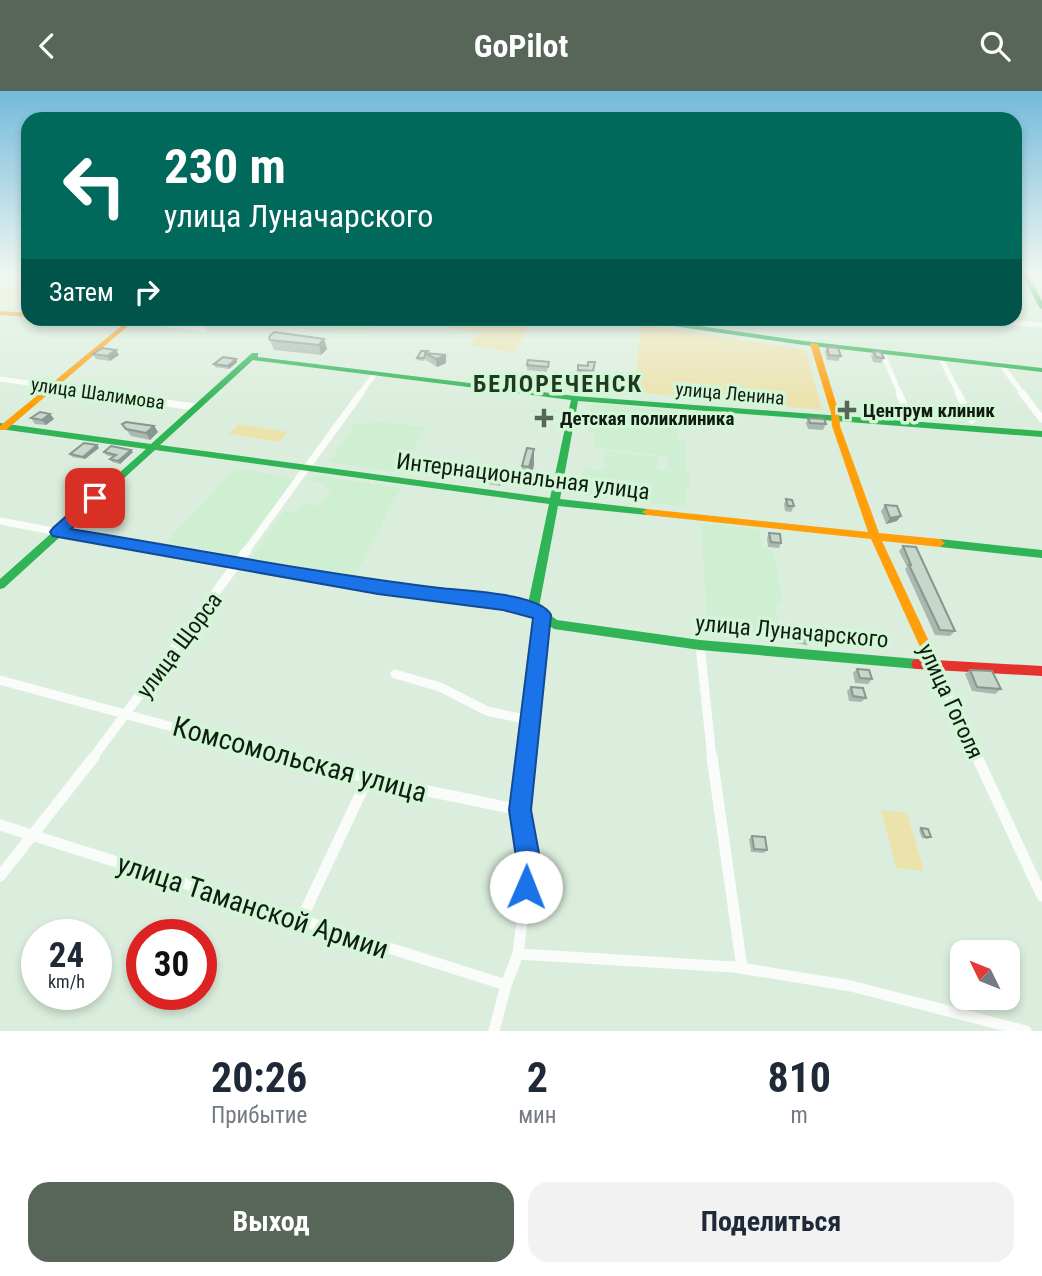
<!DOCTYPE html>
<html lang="ru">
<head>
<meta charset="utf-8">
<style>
	:root { --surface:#fff; --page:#f2f2f3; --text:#1f2937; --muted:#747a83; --accent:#58665a }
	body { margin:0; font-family:"Roboto Condensed",sans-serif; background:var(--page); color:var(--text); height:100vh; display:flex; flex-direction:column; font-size:26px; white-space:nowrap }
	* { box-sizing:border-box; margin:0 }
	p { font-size:23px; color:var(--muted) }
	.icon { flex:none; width:38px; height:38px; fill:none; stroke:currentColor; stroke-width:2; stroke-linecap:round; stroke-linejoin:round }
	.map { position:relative; height:940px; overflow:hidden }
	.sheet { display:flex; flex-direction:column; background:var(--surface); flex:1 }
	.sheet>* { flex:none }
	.hud { position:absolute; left:21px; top:21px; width:1001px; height:214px; border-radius:21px; box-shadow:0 4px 10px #0003; background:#00695c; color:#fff; overflow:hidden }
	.needle { width:46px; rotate:313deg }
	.fabs { position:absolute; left:950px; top:849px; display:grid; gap:14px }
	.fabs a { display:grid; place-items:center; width:70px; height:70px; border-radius:14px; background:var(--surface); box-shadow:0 4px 10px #0003; font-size:35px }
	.speed { position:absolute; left:21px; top:828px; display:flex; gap:14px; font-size:35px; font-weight:700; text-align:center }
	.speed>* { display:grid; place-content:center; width:91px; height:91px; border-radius:50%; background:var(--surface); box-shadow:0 4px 10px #0003; line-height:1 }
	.speed small { font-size:18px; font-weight:400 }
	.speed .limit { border:10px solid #d22; background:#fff; color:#111 }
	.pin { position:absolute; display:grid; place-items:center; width:60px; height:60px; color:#fff; margin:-30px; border-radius:14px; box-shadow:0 4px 10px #0006 }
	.me { position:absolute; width:77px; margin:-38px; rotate:1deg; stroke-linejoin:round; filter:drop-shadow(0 0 5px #0008) }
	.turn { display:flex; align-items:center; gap:24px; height:147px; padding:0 28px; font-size:32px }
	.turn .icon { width:91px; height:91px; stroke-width:2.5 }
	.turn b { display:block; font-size:49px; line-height:60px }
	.then { display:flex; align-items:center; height:66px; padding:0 28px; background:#0003; gap:14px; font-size:26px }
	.eta { display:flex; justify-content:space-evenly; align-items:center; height:119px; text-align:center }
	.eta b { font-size:42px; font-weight:700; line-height:49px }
	.primary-button { display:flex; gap:14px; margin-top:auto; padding:14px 28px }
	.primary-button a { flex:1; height:80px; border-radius:21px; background:var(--accent); color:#fff; font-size:28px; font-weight:700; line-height:80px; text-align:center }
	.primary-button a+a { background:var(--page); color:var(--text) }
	header { display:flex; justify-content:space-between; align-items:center; height:91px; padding:0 28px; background:var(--accent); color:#fff; font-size:32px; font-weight:700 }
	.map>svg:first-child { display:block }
	.built { fill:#cfefd3 }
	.green { fill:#ece2ac }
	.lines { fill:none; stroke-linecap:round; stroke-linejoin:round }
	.street-far3 { stroke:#fafcfa; stroke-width:5 }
	.street-far2 { stroke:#fafcfa; stroke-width:7 }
	.street-far1 { stroke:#fafcfa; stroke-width:9 }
	.street { stroke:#fafcfa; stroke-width:11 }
	.fast { fill:#30b455; fill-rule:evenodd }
	.slow { fill:#ff9f0a; fill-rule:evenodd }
	.jam { fill:#e5322d; fill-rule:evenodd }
	.wall { fill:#aab9af }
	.shaded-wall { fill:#8b968f }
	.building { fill:#c6d7cc; stroke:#8b968f; stroke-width:2 }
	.route { fill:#1a73e8; stroke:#114b97; stroke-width:2 }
	.poi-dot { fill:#58665a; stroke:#d3f6d7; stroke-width:2.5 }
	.labels { text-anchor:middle; stroke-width:7; stroke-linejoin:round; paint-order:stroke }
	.far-street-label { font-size:19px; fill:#111d13; stroke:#d3f6d7 }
	.far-poi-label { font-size:19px; font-weight:bold; fill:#111d13; stroke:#d3f6d7; text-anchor:start }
	.street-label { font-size:23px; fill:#111d13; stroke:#d3f6d7 }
	.far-district-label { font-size:24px; font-weight:bold; letter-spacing:2px; fill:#1e3a23; stroke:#d3f6d7 }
	.near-street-label { font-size:28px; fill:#111d13; stroke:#d3f6d7 }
</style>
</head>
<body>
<header><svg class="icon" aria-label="back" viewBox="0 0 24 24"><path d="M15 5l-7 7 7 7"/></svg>GoPilot<svg class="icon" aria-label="search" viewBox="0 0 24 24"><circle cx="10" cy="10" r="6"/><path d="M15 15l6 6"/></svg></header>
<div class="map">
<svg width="1042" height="940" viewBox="0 0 1042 940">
	<rect width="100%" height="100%" fill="#dbeedd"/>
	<g class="built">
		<polygon points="304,228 385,228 365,243 339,243 294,236"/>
		<polygon points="591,312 677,320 678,347 685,348 686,381 668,379 667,365 595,357 594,343 588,343"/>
		<polygon points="380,331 425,336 402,382 329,371 355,333"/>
		<polygon points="606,360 658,366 657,379 690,382 690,396 686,396 686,416 578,403 583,377 603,379"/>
		<polygon points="236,377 296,387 236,465 166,451"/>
		<polygon points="313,384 401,397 354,487 250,469 285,419 295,421 303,412 320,415 331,399 323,397 325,393 309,390"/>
		<polygon points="701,432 759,438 762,454 774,462 782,509 776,517 780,545 727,540 726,531 707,529"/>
	</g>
	<g class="green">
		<polygon points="25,183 28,183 28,208 0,208 0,199"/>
		<polygon points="421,228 534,228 513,261 471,254 479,242 417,231"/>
		<polygon points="641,233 806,259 822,319 634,301"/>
		<polygon points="239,333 288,341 279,351 229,343"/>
		<polygon points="881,719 907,722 924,780 896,777"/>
	</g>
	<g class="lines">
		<g class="street-far3">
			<polyline points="964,228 1042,234"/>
			<polyline points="132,229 204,238"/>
			<polyline points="699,236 701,228"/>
			<polyline points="882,261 900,303"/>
			<polyline points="941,268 959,303"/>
			<polyline points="1002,275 1023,303"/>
			<polyline points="0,288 106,303"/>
			<polyline points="360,303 374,284"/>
		</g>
		<g class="street-far2">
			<polyline points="94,302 195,316"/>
			<polyline points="899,302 907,321"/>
			<polyline points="958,302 972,329"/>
			<polyline points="1022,302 1042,328"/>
			<polyline points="0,430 58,441"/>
			<polyline points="246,460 361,302"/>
		</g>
		<g class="street-far1">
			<polyline points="700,554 712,668"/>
			<polyline points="934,574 978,668"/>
			<polyline points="395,583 440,596 487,620 529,629"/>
			<polyline points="0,589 290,668"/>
			<polyline points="92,668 247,459"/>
			<polyline points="526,668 542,524"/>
		</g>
		<g class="street">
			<polyline points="284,666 389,692 520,719"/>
			<polyline points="712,666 742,877"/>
			<polyline points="977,666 1042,805"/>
			<polyline points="0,734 506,894"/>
			<polyline points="0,785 94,666"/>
			<polyline points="300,831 367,689"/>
			<polyline points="518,863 734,876 851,895 1026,940"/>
			<polyline points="494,940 506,894 518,863 529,773 520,719 526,666"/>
		</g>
		<g class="fast">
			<polygon points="1022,183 1028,183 1042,210 1042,218 1039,216"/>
			<polygon points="636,228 649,228 804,250 1042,277 1042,281 804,254 639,230"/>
			<path d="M252,262h6v4l317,39 467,35v6l-464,-36 -18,98 87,10 5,3 -5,3 -89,-9 -19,101 18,13 143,20 217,19 4,1 2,4 -2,4 -4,1 -217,-19 -146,-21 -24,-16 -27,-6 -125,-16 -317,-55 -57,52 -4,1v-10l146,-130 -146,-20v-6l151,21zM253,269l318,40 -21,98 -390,-53zM155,359l394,54 -21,100 -25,-5 -125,-16 -311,-53z"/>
			<polygon points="940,448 1042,459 1042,467 940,456 935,452"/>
		</g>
		<g class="slow">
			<polygon points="0,220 28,222 28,226 0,224"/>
			<polygon points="104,228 134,228 135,229 6,339 0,339 0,335 126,231 107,230"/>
			<polygon points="812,252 818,253 839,322 840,335 879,442 940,448 945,452 940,456 882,450 940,574 938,578 934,579 930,578 871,448 647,424 642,421 647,418 868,441 832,335 831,322 810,253"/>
		</g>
		<polygon class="jam" points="917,568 1042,575 1042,585 917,578 913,577 911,573 913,569"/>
	</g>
	<g class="wall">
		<polygon points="269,246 324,248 327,258 321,264 274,259"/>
		<polygon points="827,256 841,265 838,270 827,269 825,261"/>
		<polygon points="421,260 428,262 446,272 437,276 426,269 426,267 424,270 417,269 417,267"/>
		<polygon points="874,260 884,267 881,272 873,271 871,265"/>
		<polygon points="93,263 119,264 110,270 96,268"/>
		<polygon points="236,268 237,271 229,278 215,276 214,273"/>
		<polygon points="549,271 547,281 527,279 527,274"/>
		<polygon points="595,271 593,285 577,284 578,274 588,275"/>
		<polygon points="50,323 54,328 46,334 35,333 31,327"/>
		<polygon points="808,327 826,333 823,339 808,338 806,332"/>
		<polygon points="122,333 154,335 158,341 150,349 131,345"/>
		<polygon points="97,354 99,357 85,368 72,366 70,363"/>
		<polygon points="534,358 534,374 529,392 522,391 522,375"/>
		<polygon points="104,361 133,361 120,373 112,371 110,368 113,366 106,364"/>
		<polygon points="503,384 501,395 489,393 489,388"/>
		<polygon points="786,408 794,415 791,421 785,420 784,413"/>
		<polygon points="885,414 897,430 886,433 881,420"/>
		<polygon points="769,442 781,452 779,457 768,456 767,447"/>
		<polygon points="903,455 955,540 950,545 935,544 905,478 907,476 899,460"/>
		<polygon points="795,536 810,549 807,554 794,552 792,541"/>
		<polygon points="857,578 872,588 868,593 855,592 853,582"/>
		<polygon points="970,579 1001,598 995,603 972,600 965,583"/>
		<polygon points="851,596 866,607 861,611 849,610 847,600"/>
		<polygon points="921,737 931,746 928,748 922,747 919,739"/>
		<polygon points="752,745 767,759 764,762 751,761 749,748"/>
	</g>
	<g class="shaded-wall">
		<polygon points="324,248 327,258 321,264 319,254"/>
		<polygon points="116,259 119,264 110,270 107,265"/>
		<polygon points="446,264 446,272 437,276 436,268"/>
		<polygon points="236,268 237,271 229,278 228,275"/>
		<polygon points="50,323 54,328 46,334 42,329"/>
		<polygon points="154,335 158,341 150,349 146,342"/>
		<polygon points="97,354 99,357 85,368 83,366"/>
		<polygon points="534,358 534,374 529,392 529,376"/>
		<polygon points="131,359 133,361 120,373 118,370"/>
		<polygon points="901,425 897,430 886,433 890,427"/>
	</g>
	<g class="building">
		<polygon points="274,241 324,248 319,254 270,249 269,246"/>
		<polygon points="827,256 838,257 841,265 829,264"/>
		<polygon points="102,257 116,259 107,265 93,263"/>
		<polygon points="421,260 428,260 426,263 425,262 425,264 424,267 417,267"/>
		<polygon points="874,260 881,261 884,267 876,266"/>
		<polygon points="425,262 446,264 436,268"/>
		<polygon points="223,266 236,268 228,275 214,273"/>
		<polygon points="528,269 549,271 548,276 527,274"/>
		<polygon points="588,271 595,271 593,280 578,279 578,274 588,275"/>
		<polygon points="40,321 50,323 42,329 31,327"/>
		<polygon points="808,327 824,328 826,333 810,332"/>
		<polygon points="126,331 154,335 146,342 126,338 122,333"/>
		<polygon points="84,352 97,354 83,366 70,363"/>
		<polygon points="111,355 131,359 118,370 110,368 116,364 104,361"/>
		<polygon points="527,357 534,358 529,376 522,375"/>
		<polygon points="491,383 503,384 501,389 489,388"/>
		<polygon points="786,408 792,409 794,415 788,415"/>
		<polygon points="885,414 897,415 901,425 890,427"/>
		<polygon points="769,442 780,443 781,452 771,451"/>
		<polygon points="903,455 916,456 955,540 940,539 909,474 911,474"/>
		<polygon points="795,536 808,538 810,549 797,547"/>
		<polygon points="857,578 869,579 872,588 860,587"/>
		<polygon points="970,579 992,580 1001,598 977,596"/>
		<polygon points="851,596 863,597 866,607 853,605"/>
		<polygon points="921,737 928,738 931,746 925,746"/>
		<polygon points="752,745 765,746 767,759 754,758"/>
	</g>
	<linearGradient id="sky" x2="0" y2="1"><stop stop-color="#73badc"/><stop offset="0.58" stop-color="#eff7f0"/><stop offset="1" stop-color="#eff7f0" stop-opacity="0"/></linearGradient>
	<rect width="1042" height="315" fill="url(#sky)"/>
	<path class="route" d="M95,402l5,2 2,3 -2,4 -29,27c123,20 245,44 369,59 24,3 100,5 111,27l-20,195 10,54 -6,31 -9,4 -8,-4 -4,-8 3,-23 -8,-54 24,-192 -30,-8 -125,-16 -325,-58 -3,-4 3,-4 37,-33z"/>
	<g class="poi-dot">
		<path d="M843.5 308.5h7v7h7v7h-7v7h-7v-7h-7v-7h7z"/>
		<path d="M540.5 316.5h7v7h7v7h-7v7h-7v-7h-7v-7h7z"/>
	</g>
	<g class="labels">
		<g class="far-street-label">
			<text transform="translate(98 302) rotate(8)" y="7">улица Шалимова</text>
			<text transform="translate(730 302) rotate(5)" y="7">улица Ленина</text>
		</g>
		<g class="far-poi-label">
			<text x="863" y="326">Центрум клиник</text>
			<text x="560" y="334">Детская поликлиника</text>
		</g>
		<g class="street-label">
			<text transform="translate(523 385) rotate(7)" y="8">Интернациональная улица</text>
			<text transform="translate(792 540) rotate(5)" y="8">улица Луначарского</text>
			<text transform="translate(179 554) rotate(-53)" y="8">улица Щорса</text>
			<text transform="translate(951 610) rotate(65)" y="8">улица Гоголя</text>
		</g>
		<g class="far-district-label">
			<text x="558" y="301">БЕЛОРЕЧЕНСК</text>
		</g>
		<g class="near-street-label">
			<text transform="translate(300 668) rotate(15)" y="10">Комсомольская улица</text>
			<text transform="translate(253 815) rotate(18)" y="10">улица Таманской Армии</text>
		</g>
	</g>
</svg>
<div class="fabs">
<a><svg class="needle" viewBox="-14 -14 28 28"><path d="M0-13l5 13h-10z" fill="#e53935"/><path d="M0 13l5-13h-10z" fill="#747a83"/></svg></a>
</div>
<div class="speed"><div>24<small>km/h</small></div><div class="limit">30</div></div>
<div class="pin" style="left:95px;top:407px;background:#d93025"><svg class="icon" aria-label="arrive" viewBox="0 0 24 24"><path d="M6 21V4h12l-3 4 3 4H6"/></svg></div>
<svg class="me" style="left:526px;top:796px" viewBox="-20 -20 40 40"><circle r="19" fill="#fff"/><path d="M0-13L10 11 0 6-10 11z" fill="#1a73e8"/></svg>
<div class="hud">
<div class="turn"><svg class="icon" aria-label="left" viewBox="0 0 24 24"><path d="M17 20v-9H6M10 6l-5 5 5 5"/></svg><div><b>230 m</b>улица Луначарского</div></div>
<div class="then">Затем<svg class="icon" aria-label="right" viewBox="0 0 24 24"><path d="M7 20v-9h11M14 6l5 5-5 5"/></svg></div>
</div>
</div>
<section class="sheet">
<div class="eta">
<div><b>20:26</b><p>Прибытие</p></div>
<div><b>2</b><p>мин</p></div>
<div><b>810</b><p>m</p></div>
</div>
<div class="primary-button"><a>Выход</a><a>Поделиться</a></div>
</section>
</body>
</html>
